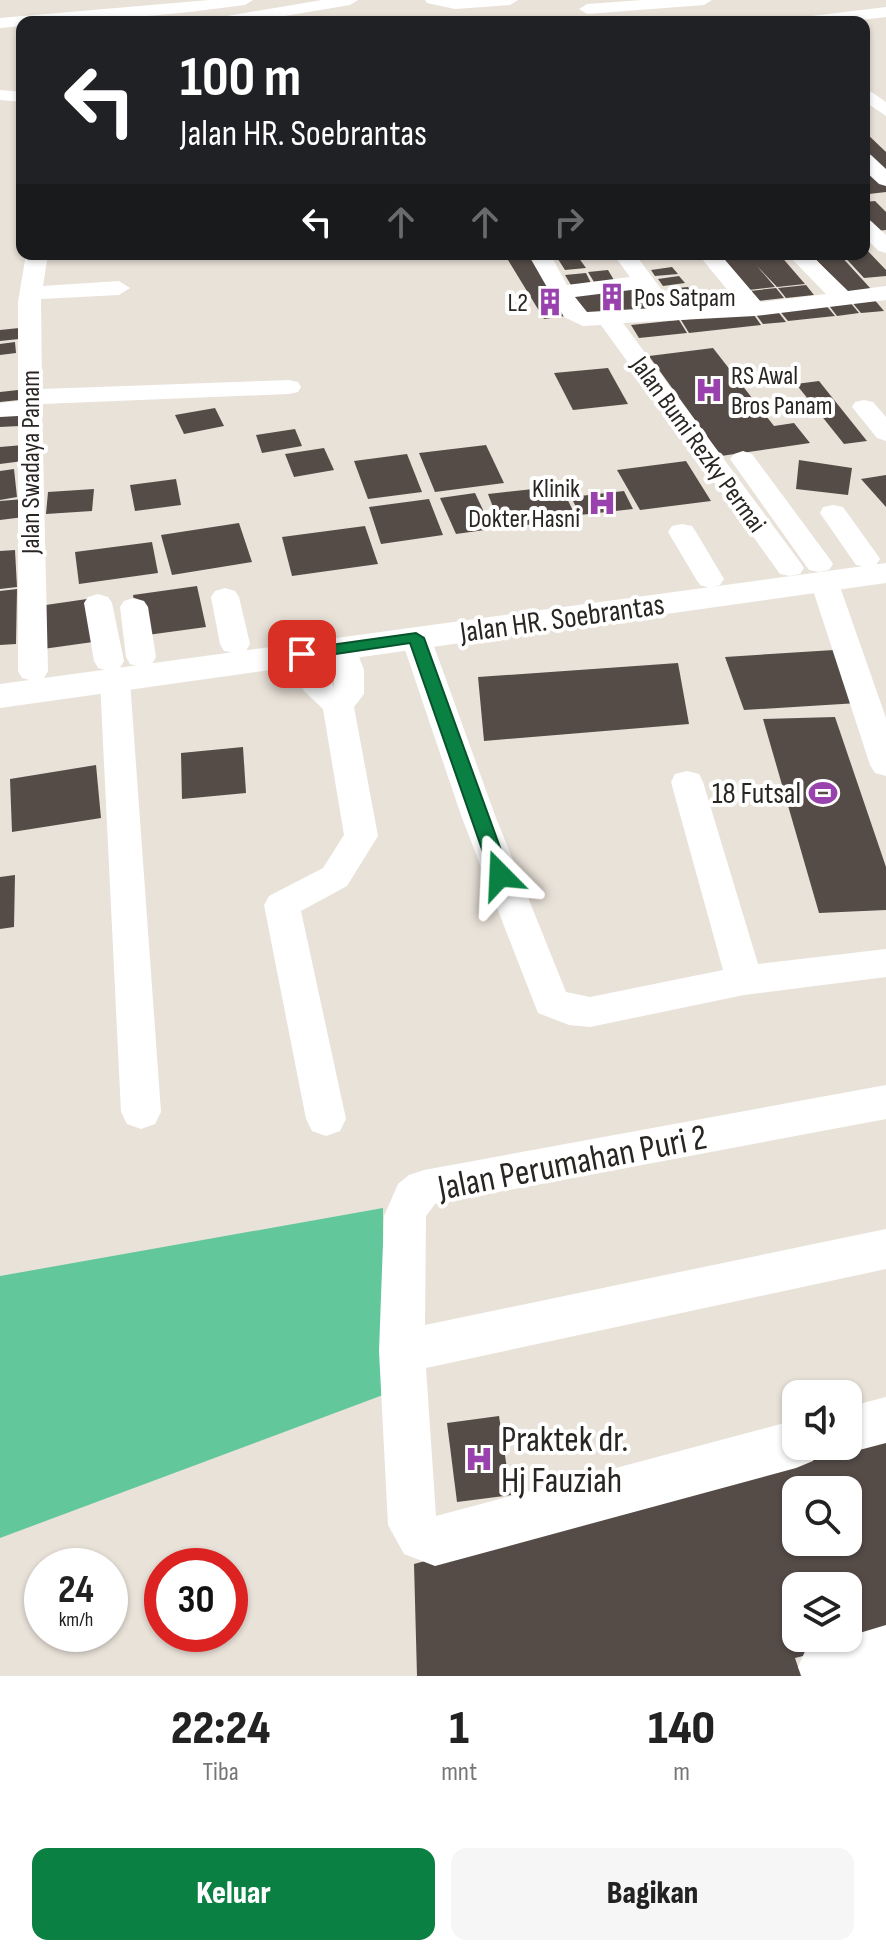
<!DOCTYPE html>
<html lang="id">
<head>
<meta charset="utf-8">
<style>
	:root { --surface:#fff; --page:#f6f6f6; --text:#222; --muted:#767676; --accent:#0b8043 }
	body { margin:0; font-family:"Sofia Sans Condensed",sans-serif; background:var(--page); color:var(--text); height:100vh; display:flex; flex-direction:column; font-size:30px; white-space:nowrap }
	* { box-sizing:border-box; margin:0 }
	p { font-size:26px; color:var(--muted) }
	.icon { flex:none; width:44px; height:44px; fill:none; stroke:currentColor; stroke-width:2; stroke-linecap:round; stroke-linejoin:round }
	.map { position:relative; height:1676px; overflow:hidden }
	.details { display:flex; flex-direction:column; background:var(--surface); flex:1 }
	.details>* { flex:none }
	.banner { position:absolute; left:16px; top:16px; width:854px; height:244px; border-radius:16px; box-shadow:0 2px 6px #0004; background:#202124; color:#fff; overflow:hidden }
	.controls { position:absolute; left:782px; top:1380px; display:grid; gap:16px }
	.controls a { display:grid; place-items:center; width:80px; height:80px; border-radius:16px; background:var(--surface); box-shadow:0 2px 6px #0004; font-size:40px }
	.speed { position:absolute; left:24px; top:1548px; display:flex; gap:16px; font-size:40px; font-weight:700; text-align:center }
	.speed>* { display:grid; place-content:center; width:104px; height:104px; border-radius:50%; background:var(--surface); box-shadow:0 2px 6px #0004; line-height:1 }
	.speed small { font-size:20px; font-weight:400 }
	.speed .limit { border:12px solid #d22; background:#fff; color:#111 }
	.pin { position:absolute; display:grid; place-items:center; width:68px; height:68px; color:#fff; margin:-34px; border-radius:16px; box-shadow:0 4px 12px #0006 }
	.me { position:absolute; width:88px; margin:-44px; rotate:339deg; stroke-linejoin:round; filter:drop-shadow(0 0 6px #0008) }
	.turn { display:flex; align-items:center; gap:28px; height:168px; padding:0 32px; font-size:36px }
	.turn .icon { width:104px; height:104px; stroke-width:2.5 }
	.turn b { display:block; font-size:56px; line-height:68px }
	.lanes { display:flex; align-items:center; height:76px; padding:0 32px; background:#0003; justify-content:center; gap:40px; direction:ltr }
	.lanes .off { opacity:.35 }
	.eta { display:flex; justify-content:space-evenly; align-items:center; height:136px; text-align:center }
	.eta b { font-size:48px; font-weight:800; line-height:56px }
	.button { display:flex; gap:16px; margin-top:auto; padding:16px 32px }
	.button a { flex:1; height:92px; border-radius:16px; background:var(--accent); color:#fff; font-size:32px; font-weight:800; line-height:92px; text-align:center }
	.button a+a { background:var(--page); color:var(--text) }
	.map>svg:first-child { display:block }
	.green { fill:#63c79c }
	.building { fill:#554c48; fill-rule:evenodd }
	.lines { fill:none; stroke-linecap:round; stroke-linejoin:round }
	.minor { fill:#fff; fill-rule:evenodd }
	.major { fill:#fff; fill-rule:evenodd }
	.route { fill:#0b8043; stroke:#07532c; stroke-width:2 }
	.labels { text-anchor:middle; stroke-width:8; stroke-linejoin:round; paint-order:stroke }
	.far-poi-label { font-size:26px; fill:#282522; stroke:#fff; text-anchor:start }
	.far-street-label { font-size:26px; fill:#282522; stroke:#fff }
	.street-label { font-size:30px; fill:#282522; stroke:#fff }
	.poi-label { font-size:30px; fill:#282522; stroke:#fff; text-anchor:end }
	.near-street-label { font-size:36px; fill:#282522; stroke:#fff }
	.near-poi-label { font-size:36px; fill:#282522; stroke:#fff; text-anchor:start }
</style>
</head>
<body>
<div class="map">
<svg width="886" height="1676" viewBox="0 0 886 1676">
	<rect width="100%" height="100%" fill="#e9e2d9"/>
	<polygon class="green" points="383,1208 383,1395 0,1538 0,1276"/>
	<g class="building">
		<polygon points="864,131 886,152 886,178 864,157"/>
		<polygon points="864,165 886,186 886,192 869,194 864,189"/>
		<polygon points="875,201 886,212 886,230 876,231 864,218 864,202"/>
		<polygon points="864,247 886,270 886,276 864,278 842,254 864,254"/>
		<polygon points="535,254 573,315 544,319 505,255"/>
		<polygon points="576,254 586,268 565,270 556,256"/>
		<polygon points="719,254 748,254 751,257 750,254 779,254 805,284 777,287 757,266 775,287 749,290"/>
		<polygon points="811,254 839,254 871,289 846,292"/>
		<polygon points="672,267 678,274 655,276 651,270"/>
		<polygon points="608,270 614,280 594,282 588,272"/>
		<polygon points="586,273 591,283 571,285 565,275"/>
		<polygon points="679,276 685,283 663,286 658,279"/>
		<polygon points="639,284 660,312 593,316 584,311 570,291"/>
		<polygon points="806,285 814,295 786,298 778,288"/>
		<polygon points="688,287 694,294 672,297 667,289"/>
		<polygon points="776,288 784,298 758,301 750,291"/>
		<polygon points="718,293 727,303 706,305 698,295"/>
		<polygon points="695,296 702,306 679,308 672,298"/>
		<polygon points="873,298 884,311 861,313 851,301"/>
		<polygon points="849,301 859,313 837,316 827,303"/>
		<polygon points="825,304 835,316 788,321 778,309"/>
		<polygon points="776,309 786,322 763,324 754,312"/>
		<polygon points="752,312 761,325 689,333 681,320"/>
		<polygon points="679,320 687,333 639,338 631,325"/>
		<polygon points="19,328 19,339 0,341 0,330"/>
		<polygon points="15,342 16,353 0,355 0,344"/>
		<polygon points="713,348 774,426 794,423 810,443 721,456 649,356"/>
		<polygon points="608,368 628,404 573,410 554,373"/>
		<polygon points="819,381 867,441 844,444 796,384"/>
		<polygon points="18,390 19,400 0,402 0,392"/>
		<polygon points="215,408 224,426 184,434 175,415"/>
		<polygon points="22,415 20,426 0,427 0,416"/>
		<polygon points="295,429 302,446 262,453 256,435"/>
		<polygon points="23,445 23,461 0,464 0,447"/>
		<polygon points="486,445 504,483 435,492 419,453"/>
		<polygon points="324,448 334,470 294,477 285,454"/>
		<polygon points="407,454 422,492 368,499 354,461"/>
		<polygon points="799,460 852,468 848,495 796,489"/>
		<polygon points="686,461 711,501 640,510 617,470"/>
		<polygon points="14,469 17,497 0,500 0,471"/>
		<polygon points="886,475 886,507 861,479"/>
		<polygon points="176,479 181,505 135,511 130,485"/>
		<polygon points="561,486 577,519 501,528 488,494"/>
		<polygon points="94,489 92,511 46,514 48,492"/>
		<polygon points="624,491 633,509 580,515 571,497"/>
		<polygon points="475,493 492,529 456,534 440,498"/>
		<polygon points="24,499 24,517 0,520 0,501"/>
		<polygon points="429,499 443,535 381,544 369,507"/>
		<polygon points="239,523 252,562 172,575 161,535"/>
		<polygon points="365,526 378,564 292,576 282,537"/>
		<polygon points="152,542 158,573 79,584 75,552"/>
		<polygon points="15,550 17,587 0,589 0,551"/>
		<polygon points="197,586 206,627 140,636 133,595"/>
		<polygon points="17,589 16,644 0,645 0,591"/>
		<polygon points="87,599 93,642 43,649 39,606"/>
		<polygon points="834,650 858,703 744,710 725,657"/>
		<polygon points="678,663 689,724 484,741 478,677"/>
		<polygon points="835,717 886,867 886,910 819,913 763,719"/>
		<polygon points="243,747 246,793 182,799 181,753"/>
		<polygon points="96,765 101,818 12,832 10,779"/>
		<polygon points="15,875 14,927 0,929 0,877"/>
		<polygon points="499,1416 511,1495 457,1502 447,1423"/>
		<path d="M886,1435v200l-91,23 6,18h-384l-3,-112zM796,1490h52v52h-52zM796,1586h52v52h-52z"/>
	</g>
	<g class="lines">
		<g class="minor">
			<path d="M209,0h44l-8,5c-74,10 -148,17 -223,17v4l-22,2v-10z"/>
			<polygon points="322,0 358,0 350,5 249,22 213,22 221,17"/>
			<polygon points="425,0 518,0 510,5 455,9 427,3"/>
			<polygon points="642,0 712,0 704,5 587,14 579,9 587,4"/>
			<polygon points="886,7 886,17 844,22 796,22 804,17"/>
			<polygon points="864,87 886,102 886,116 864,101"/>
			<polygon points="0,90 22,92 22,102 0,100"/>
			<polygon points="864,153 871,155 886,169 886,186 879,184 864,170"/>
			<polygon points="864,219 871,221 886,235 886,253 879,251 864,237"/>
			<polygon points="26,254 48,254 43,286 119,281 130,288 119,295 41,299 42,389 289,380 298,382 301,387 298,392 289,394 42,404 48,671 44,678 33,681 22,678 18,671 18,416 0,417 0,403 18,401 18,302"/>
			<polygon points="528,254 550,254 567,285 630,277 613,254 635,254 667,297 664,302 648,302 639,289 575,297 587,312 738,303 698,254 720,254 761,302 826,294 787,254 810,254 848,291 886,286 886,300 755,316 623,323 800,562 804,568 800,574 790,576 780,574 601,325 583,326 564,317"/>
			<polygon points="864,400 873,402 886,417 886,441 877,438 852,407 855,402"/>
			<polygon points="743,451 752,454 829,558 833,564 829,570 819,572 809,570 730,459 734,454"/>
			<polygon points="833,505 843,507 876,553 880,559 876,565 866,567 856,565 820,513 823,507"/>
			<polygon points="682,524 692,526 696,532 724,579 720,585 710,588 700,585 696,579 668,532 672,526"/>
			<polygon points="824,572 834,575 838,581 886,718 886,776 875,773 870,765 810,581 814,575"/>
			<polygon points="225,588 235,591 239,597 250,644 246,651 235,653 224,651 220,644 211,597 215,591"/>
			<polygon points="98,594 108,597 112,603 124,661 120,668 109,671 98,668 94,661 84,603 88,597"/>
			<polygon points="134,598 144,601 148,607 156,657 152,664 141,667 130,664 126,657 120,607 124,601"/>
			<polygon points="416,629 426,631 431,638 496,818 566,992 590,997 723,970 671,782 675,774 687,771 699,774 703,782 758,964 886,949 886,977 744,995 590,1027 569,1025 538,1013 462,818 401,638 406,631"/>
			<polygon points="342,639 353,641 364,670 364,694 354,707 378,836 347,886 301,911 346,1119 340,1131 326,1136 312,1131 306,1119 264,905 269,896 323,868 344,835 323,709 304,691 287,654 291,647 302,644 313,647 334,687 334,670 327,648 331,641"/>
			<polygon points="115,671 126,674 130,681 161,1112 155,1124 141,1129 127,1124 121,1112 100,681 104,674"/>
			<polygon points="886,1085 886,1119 435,1204 426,1216 425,1325 886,1229 886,1269 426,1368 436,1516 796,1420 796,1446 819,1446 813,1461 796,1468 435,1566 404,1554 388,1525 379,1351 384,1216 398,1184 409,1175 424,1170"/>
			<polygon points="886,1397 886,1443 848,1453 831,1446 848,1446 848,1407"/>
			<polygon points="886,1625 886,1676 802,1676 798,1667 806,1649"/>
		</g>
		<polygon class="major" points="886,563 886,583 0,708 0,684"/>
	</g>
	<polygon class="route" points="416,633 424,638 510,875 507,880 494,880 491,875 410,643 302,659 294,654 302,649"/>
	<defs>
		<symbol id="building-bare" viewBox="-9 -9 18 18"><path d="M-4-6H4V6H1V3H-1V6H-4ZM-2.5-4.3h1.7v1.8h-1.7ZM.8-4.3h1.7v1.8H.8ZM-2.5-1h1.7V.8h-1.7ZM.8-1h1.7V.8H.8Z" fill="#9942ae" stroke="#fff" stroke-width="2.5" paint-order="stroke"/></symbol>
		<symbol id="hospital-bare" viewBox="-9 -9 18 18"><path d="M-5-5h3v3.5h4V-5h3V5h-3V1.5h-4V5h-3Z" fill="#9942ae" stroke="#fff" stroke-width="2.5" paint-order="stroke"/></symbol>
		<symbol id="stadium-bare" viewBox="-9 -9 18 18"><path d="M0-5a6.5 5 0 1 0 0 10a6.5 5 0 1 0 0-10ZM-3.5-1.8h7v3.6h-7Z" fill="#9942ae" stroke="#fff" stroke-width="2.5" paint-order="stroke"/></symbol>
	</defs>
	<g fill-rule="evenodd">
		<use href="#building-bare" x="592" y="277" width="40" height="40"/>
		<use href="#building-bare" x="530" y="282" width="40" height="40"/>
		<use href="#hospital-bare" x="689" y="370" width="40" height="40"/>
		<use href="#hospital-bare" x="582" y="483" width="40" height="40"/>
		<use href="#stadium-bare" x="803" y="773" width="40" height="40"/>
		<use href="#hospital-bare" x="459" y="1439" width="40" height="40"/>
	</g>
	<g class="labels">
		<g class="far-poi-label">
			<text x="634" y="306">Pos Satpam</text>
			<text x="528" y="311" text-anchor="end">L2</text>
			<text x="731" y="384">RS Awal<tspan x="731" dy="30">Bros Panam</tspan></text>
			<text x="580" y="497" text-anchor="end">Klinik<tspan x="580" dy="30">Dokter Hasni</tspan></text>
		</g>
		<g class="far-street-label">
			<text transform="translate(699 444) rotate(54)" y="9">Jalan Bumi Rezky Permai</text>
			<text transform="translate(30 462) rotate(-90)" y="9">Jalan Swadaya Panam</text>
		</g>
		<g class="street-label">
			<text transform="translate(562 618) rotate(-8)" y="10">Jalan HR. Soebrantas</text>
		</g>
		<g class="poi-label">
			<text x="801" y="803">18 Futsal</text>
		</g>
		<g class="near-street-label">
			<text transform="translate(572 1161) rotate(-11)" y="13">Jalan Perumahan Puri 2</text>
		</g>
		<g class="near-poi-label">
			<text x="501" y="1451">Praktek dr.<tspan x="501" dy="41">Hj Fauziah</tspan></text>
		</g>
	</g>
</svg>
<div class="controls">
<a><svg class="icon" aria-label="sound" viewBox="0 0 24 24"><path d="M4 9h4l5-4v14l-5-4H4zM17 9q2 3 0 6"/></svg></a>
<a><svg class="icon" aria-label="search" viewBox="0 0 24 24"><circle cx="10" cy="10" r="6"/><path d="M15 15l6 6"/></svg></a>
<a><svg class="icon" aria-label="layers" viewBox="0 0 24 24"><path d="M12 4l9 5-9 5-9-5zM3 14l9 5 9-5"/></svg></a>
</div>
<div class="speed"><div>24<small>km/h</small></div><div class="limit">30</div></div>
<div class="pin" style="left:302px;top:654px;background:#d93025"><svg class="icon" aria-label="arrive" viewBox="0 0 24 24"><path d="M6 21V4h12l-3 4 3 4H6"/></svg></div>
<svg class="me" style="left:500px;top:875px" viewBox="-20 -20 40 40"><path d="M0-17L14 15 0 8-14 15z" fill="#0b8043" stroke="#fff" stroke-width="4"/></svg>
<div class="banner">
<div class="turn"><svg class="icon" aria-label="left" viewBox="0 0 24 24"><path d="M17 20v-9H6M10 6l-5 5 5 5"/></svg><div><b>100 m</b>Jalan HR. Soebrantas</div></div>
<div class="lanes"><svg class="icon" aria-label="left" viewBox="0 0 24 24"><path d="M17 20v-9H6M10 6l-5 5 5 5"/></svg><svg class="icon off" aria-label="ahead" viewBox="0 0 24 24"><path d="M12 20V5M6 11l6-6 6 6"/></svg><svg class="icon off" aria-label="ahead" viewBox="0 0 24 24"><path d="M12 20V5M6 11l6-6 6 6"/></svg><svg class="icon off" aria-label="right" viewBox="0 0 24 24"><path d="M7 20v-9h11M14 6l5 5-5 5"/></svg></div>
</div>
</div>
<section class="details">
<div class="eta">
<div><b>22:24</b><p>Tiba</p></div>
<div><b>1</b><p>mnt</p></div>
<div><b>140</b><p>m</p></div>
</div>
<div class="button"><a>Keluar</a><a>Bagikan</a></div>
</section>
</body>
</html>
